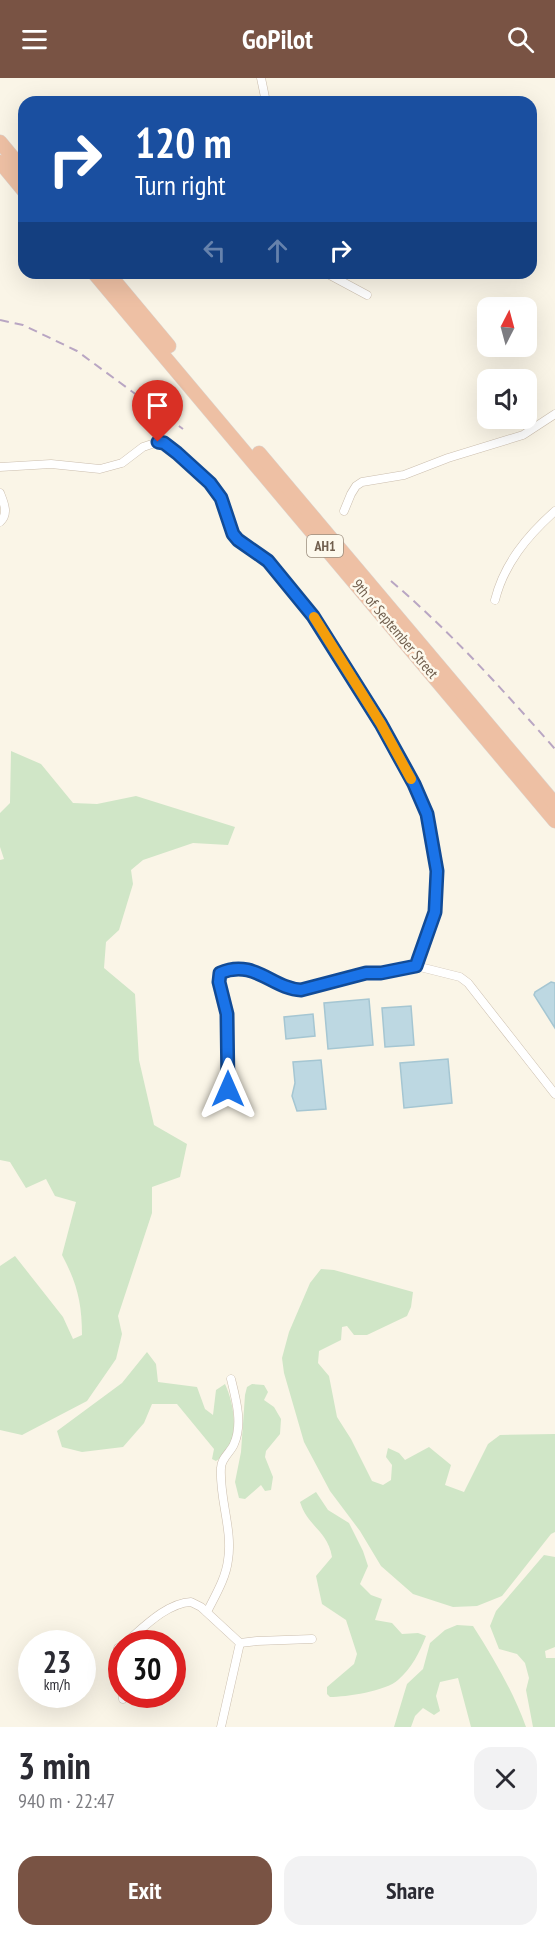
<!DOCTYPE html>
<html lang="en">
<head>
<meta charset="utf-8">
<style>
	:root { --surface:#fff; --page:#f2f2f3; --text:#2b2b33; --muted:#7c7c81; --accent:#795344 }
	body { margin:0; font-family:"PT Sans Narrow",sans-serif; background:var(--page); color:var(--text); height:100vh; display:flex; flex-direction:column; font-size:22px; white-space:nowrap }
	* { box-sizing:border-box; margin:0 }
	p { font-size:20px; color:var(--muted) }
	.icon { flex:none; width:33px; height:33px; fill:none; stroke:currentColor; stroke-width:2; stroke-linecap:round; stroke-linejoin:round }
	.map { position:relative; height:1649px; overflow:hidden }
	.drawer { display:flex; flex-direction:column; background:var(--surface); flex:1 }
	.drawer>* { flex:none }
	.banner { position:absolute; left:18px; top:18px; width:519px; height:183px; border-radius:18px; box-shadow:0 6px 24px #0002; background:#1a4fa0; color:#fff; overflow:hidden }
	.needle { width:39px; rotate:6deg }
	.tools { position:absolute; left:477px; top:219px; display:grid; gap:12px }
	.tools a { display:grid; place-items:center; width:60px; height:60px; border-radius:12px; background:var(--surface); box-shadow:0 6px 24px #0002; font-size:30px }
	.speed { position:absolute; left:18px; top:1552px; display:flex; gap:12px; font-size:30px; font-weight:700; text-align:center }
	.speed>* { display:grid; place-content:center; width:78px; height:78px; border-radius:50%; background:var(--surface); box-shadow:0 6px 24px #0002; line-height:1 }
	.speed small { font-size:15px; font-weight:400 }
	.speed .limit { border:9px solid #d22; background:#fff; color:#111 }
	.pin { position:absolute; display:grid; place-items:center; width:51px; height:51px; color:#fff; margin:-62px -26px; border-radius:50% 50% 50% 0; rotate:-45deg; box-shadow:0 0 6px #0007 }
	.pin .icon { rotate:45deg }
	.me { position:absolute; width:66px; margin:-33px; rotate:0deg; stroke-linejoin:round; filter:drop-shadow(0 0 4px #0008) }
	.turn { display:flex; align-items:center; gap:21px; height:126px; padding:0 18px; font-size:27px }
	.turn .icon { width:78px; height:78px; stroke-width:2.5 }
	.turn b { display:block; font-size:42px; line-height:51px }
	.lanes { display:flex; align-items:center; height:57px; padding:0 18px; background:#0003; justify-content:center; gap:30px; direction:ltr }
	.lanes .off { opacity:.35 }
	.round { display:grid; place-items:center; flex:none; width:63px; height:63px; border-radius:18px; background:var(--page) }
	.headline { display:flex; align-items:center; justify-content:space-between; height:102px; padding:0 18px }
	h1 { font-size:36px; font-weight:800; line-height:45px }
	.action { display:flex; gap:12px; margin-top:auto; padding:12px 18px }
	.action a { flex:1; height:69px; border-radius:18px; background:var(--accent); color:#fff; font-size:24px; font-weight:800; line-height:69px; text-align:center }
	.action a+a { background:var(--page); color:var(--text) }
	header { display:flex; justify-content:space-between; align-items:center; height:78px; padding:0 18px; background:var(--accent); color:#fff; font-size:27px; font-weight:800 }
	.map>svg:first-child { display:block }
	.green { fill:#d0e6c7 }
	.water { fill:#bdd8e2; stroke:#a5c6d2; stroke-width:1.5 }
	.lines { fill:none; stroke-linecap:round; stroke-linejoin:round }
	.street-casing { stroke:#cbbeae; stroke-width:9 }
	.highway-casing { stroke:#dad5d1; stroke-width:15 }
	.street { stroke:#fff; stroke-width:8 }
	.highway { stroke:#eec0a4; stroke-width:14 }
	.rail { stroke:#b9a6c3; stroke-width:2; stroke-dasharray:9 6; stroke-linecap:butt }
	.route-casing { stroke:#114b97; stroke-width:15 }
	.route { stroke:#1a73e8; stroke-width:10 }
	.slow { stroke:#f59e0b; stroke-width:10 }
	.labels { text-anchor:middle; stroke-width:5; stroke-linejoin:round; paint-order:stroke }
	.shield { fill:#fdf9ed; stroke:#9b8d7e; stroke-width:1.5 }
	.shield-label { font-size:14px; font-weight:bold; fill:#715f4e }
	.street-label { font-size:15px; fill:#715f4e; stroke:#fdf9ed }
</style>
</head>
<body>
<header><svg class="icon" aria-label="menu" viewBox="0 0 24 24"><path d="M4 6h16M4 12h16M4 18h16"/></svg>GoPilot<svg class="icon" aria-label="search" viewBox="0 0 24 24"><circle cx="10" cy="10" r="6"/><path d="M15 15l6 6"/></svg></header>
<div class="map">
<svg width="555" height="1649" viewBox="0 0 555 1649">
	<rect width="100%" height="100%" fill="#faf5e7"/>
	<g class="green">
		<path d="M11,673l30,13 32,39 24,1 39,-8 99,31 -7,18 -35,-2 -50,17 -12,10 2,14 -14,46 -13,12 -2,26 31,26 4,66 15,65 33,19 -7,33 -28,10v26l-34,103 4,18 -6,25 -29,42 -65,34 -22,-5v-164l15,-10 48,61 10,22 9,-4c0,-32 -5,-52 -20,-80l14,-53 -21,-6 -9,-17 -20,9 -16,-26 -10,-2v-300l4,-1 -4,-12v-34l10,-10z"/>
		<polygon points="321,1191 334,1192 413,1214 411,1229 407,1238 367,1257 354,1257 347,1248 342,1249 341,1262 319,1273 318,1285 329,1298 337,1339 351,1361 372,1403 383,1407 391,1402 392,1387 386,1379 388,1370 399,1375 405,1382 429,1369 451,1387 445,1407 464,1414 488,1366 500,1357 555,1356 555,1454 551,1456 502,1518 477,1528 453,1529 413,1516 381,1488 360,1453 330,1413 304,1364 284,1295 282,1280 289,1254 310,1205"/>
		<path d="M147,1274l9,12 2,18 39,5 8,22 8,6 3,-25 9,-6c10,21 17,63 -9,77l-4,-2 2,-10 -37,-45h-25l-8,19 -21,24 -41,5 -20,-5 -5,-16 65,-48z"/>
		<polygon points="252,1306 264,1307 268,1314 264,1322 274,1329 281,1341 280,1356 266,1373 265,1379 273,1399 271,1412 265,1413 261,1407 245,1421 239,1420 235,1404 241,1374 245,1317 247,1309"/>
		<path d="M316,1414l12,18 21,13 14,28 5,15 -8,18 11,11 11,4 -7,21 17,3 10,11 16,-1 8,3c-6,16 -15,33 -28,44 -12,11 -52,17 -68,17l-3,-3v-7l27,-23 3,-10 -11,-34 -24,-16 -6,-28 16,-19c-4,-26 -24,-30 -32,-55z"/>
		<polygon points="544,1477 555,1479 555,1569 545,1573 546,1580 555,1580 555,1649 533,1649 526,1612 529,1600 525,1585 517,1576 499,1571 490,1548 496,1533"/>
		<path d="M457,1547l16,1c21,33 40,65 53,101h-55l-13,-49 -18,4 -4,14 4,15 -6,4 -11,-7 -8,8 -4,11h-17l13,-43 16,-15 7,-26 15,-13z"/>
	</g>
	<g class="water">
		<polygon points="551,904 555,905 555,950 534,917 535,914"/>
		<polygon points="369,921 373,967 328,971 324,925"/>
		<polygon points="411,928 414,967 385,969 382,930"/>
		<polygon points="313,936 315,958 286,961 284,939"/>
		<polygon points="448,981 452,1025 404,1030 400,985"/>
		<polygon points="321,982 326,1031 297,1033 292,1018 295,1005 293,984"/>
	</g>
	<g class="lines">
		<defs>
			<g id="street">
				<polyline points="261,0 266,24"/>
				<polyline points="326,195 367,217"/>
				<polyline points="0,389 51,386 100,391 122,385 143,369 158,364 164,365 177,375 210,405 221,421 233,456 238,462 268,483 313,538 381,646 414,706 427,736 437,793 435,834 416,888"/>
				<path d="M0,415c4,10 9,21 0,29"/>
				<polyline points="344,433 351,416 356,408 362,404 404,397 448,380 523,357 555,336"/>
				<path d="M495,522c9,-36 32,-64 60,-89"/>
				<path d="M228,1011l-1,-75 -9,-32 3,-9c33,-15 53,17 80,17l65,-17h15l35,-7 44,11 8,6 87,111"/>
				<path d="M207,1534c8,-16 19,-34 21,-52 5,-30 -9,-62 -7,-92 0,-10 10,-16 13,-24 9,-20 2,-45 -3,-65"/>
				<polyline points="240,1565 257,1563 312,1561"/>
				<path d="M124,1566c18,-15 42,-41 67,-42l10,5 39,36 -19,84"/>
				<polyline points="122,1568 118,1570 117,1576 122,1600"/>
				<polyline points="123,1617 123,1621"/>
			</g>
			<g id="highway">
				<polyline points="0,64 24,93"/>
				<polyline points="0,84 24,113"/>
				<polyline points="94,195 555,743"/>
				<polyline points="108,195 169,268"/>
				<polyline points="259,375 555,726"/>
			</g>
		</defs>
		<use href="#street" class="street-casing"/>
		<use href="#highway" class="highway-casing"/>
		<use href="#street" class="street"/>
		<use href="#highway" class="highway"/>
		<g class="rail">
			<polyline points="0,242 23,247 77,273 183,351"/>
			<path d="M391,503c61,52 111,108 164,168"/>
		</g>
	</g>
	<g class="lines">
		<defs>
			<path id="route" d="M158,364l6,1 13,10 33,30 11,15 12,36 5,6 30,21 45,55 68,108 33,60 13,30 10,57 -2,41 -19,54 -35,7h-15l-65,17c-28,-1 -47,-32 -81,-17l-1,9 8,32 1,75"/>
		</defs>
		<use href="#route" class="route-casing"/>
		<use href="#route" class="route"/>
		<polyline class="slow" points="314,539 381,646 411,701"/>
	</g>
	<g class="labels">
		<rect class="shield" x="307" y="457" width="36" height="22" rx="4.5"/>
		<g class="shield-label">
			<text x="325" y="473">AH1</text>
		</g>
		<g class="street-label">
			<text transform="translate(395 551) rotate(50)" y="5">9th of September Street</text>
		</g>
	</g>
</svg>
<div class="tools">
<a><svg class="needle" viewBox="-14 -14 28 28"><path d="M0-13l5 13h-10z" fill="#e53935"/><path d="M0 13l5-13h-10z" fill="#7c7c81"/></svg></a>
<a><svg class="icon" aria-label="sound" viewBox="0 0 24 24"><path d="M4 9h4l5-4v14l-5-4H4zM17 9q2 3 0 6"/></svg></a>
</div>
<div class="speed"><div>23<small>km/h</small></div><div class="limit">30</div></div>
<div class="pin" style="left:158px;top:364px;background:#d93025"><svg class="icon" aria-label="arrive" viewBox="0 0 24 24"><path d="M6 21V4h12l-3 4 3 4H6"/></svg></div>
<svg class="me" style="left:228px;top:1011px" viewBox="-20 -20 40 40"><path d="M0-17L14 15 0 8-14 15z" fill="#1a73e8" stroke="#fff" stroke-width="4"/></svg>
<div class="banner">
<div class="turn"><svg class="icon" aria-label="right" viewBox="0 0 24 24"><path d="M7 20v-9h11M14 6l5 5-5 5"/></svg><div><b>120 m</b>Turn right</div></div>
<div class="lanes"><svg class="icon off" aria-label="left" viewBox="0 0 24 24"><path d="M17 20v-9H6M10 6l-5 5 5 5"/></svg><svg class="icon off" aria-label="ahead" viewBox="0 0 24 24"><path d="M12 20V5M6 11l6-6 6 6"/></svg><svg class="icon" aria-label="right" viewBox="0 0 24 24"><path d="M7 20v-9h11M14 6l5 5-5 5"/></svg></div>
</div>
</div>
<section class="drawer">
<div class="headline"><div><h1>3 min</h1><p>940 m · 22:47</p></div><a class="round"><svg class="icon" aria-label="close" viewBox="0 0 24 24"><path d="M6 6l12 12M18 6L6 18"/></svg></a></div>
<div class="action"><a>Exit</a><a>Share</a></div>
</section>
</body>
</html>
